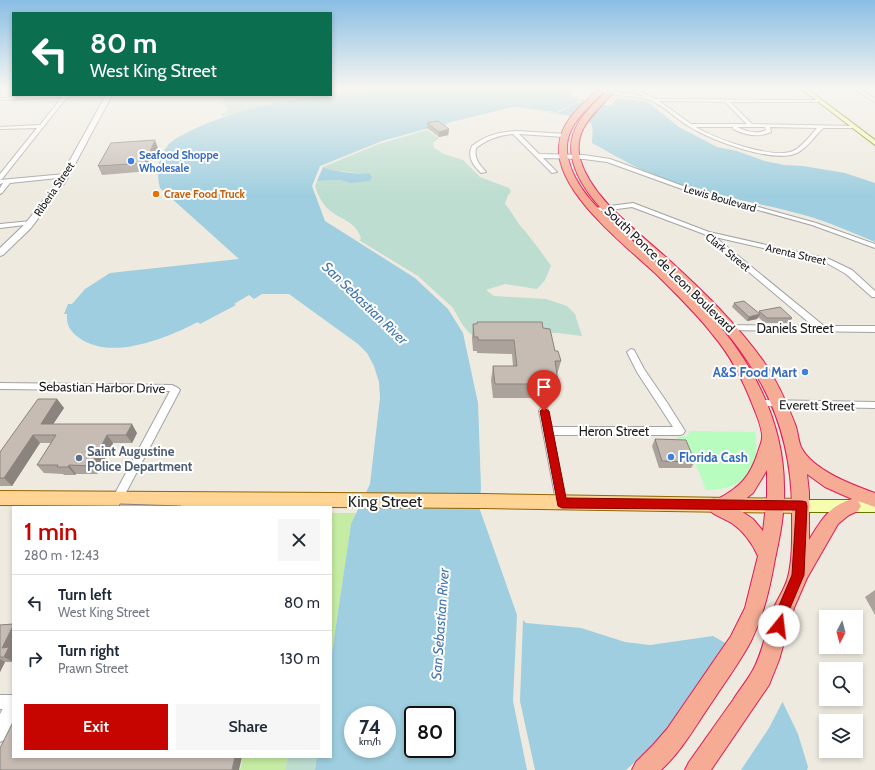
<!DOCTYPE html>
<html lang="en">
<head>
<meta charset="utf-8">
<style>
	:root { --surface:#fff; --page:#f6f6f7; --text:#1f2937; --muted:#747a83; --line:#e0e1e3; --accent:#c70500 }
	body { margin:0; font-family:Cabin,sans-serif; background:var(--page); color:var(--text); height:100vh; display:flex; flex-direction:column; font-size:15px; white-space:nowrap }
	* { box-sizing:border-box; margin:0 }
	p { font-size:13px; color:var(--muted) }
	.icon { flex:none; width:22px; height:22px; fill:none; stroke:currentColor; stroke-width:2; stroke-linecap:round; stroke-linejoin:round }
	.map { position:relative; flex:1; overflow:hidden }
	.details { position:absolute; left:12px; top:506px; width:320px; height:252px; display:flex; flex-direction:column; background:var(--surface); border-radius:0px; box-shadow:0 2px 6px #0003 }
	.details>* { flex:none }
	.guide { position:absolute; left:12px; top:12px; width:320px; height:84px; border-radius:0px; box-shadow:0 2px 6px #0003; background:#0b6e4f; color:#fff; overflow:hidden }
	.needle { width:26px; rotate:186deg }
	.buttons { position:absolute; left:819px; top:610px; display:grid; gap:8px }
	.buttons a { display:grid; place-items:center; width:44px; height:44px; border-radius:0px; background:var(--surface); box-shadow:0 2px 6px #0003; font-size:20px }
	.speed { position:absolute; left:344px; top:706px; display:flex; gap:8px; font-size:20px; font-weight:700; text-align:center }
	.speed>* { display:grid; place-content:center; width:52px; height:52px; border-radius:50%; background:var(--surface); box-shadow:0 2px 6px #0003; line-height:1 }
	.speed small { font-size:10px; font-weight:400 }
	.speed .limit { border:2px solid #111; border-radius:6px; background:#fff; color:#111 }
	.pin { position:absolute; display:grid; place-items:center; width:34px; height:34px; color:#fff; margin:-41px -17px; border-radius:50% 50% 50% 0; rotate:-45deg; box-shadow:0 0 4px #0007 }
	.pin .icon { rotate:45deg }
	.me { position:absolute; width:44px; margin:-22px; rotate:16deg; stroke-linejoin:round; filter:drop-shadow(0 0 3px #0008) }
	.turn { display:flex; align-items:center; gap:14px; height:84px; padding:0 12px; font-size:18px }
	.turn .icon { width:52px; height:52px; stroke-width:2.5 }
	.turn b { display:block; font-size:28px; line-height:34px }
	.round { display:grid; place-items:center; flex:none; width:42px; height:42px; border-radius:0px; background:var(--page) }
	.overview { display:flex; align-items:center; justify-content:space-between; height:68px; padding:0 12px }
	h1 { font-size:24px; font-weight:600; line-height:30px; color:var(--accent) }
	.action { display:flex; gap:8px; margin-top:auto; padding:8px 12px }
	.action a { flex:1; height:46px; border-radius:0px; background:var(--accent); color:#fff; font-size:16px; font-weight:600; line-height:46px; text-align:center }
	.action a+a { background:var(--page); color:var(--text) }
	ul { padding:0; list-style:none }
	li { display:flex; align-items:center; gap:12px; height:56px; padding:0 12px; border-top:1px solid var(--line) }
	li div { flex:1 }
	li b { display:block; font-size:15px }
	li em { font-style:normal }
	.map>svg:first-child { display:block }
	.grass { fill:#c5eca2 }
	.wetland { fill:#bcddcf }
	.park { fill:#b9fcc0 }
	.water { fill:#9ecedf; fill-rule:evenodd }
	.pier { fill:#eeeae0 }
	.lines { fill:none; stroke-linecap:round; stroke-linejoin:round }
	.minor-casing { stroke:#a3a3a3; stroke-width:2 }
	.tertiary-casing { stroke:#a3a3a3; stroke-width:2 }
	.secondary-casing { stroke:#667500; stroke-width:2 }
	.primary-casing { stroke:#936600; stroke-width:2 }
	.trunk-casing { stroke:#e01a58; stroke-width:2 }
	.minor { fill:#fff; fill-rule:evenodd }
	.tertiary { fill:#fff; fill-rule:evenodd }
	.secondary { fill:#f7fdaf; fill-rule:evenodd }
	.primary { fill:#ffd494; fill-rule:evenodd }
	.trunk { fill:#f5ab94; fill-rule:evenodd }
	.wall { fill:#aaa29b }
	.shaded-wall { fill:#8b847e }
	.building { fill:#c6bcb4; stroke:#8b847e }
	.route { fill:#c70500; stroke:#810300 }
	.shop-dot { fill:#3f7fe0; stroke:#fff; stroke-width:1.5 }
	.food-dot { fill:#e8710a; stroke:#fff; stroke-width:1.5 }
	.service-dot { fill:#5c6f8a; stroke:#fff; stroke-width:1.5 }
	.labels { text-anchor:middle; stroke-width:4; stroke-linejoin:round; paint-order:stroke }
	.far-shop-label { font-size:11px; font-weight:bold; fill:#366cbe; stroke:#fff; text-anchor:start }
	.far-street-label { font-size:11px; fill:#1c1c1c; stroke:#fff }
	.far-food-label { font-size:11px; font-weight:bold; fill:#c56008; stroke:#fff; text-anchor:start }
	.street-label { font-size:13px; fill:#1c1c1c; stroke:#fff }
	.shop-label { font-size:13px; font-weight:bold; fill:#366cbe; stroke:#fff; text-anchor:end }
	.service-label { font-size:13px; font-weight:bold; fill:#4e5e75; stroke:#fff; text-anchor:start }
	.water-label { font-size:14px; font-style:italic; fill:#4477b0; stroke:#fff }
	.near-street-label { font-size:16px; fill:#1c1c1c; stroke:#fff }
</style>
</head>
<body>
<div class="map">
<svg width="875" height="770" viewBox="0 0 875 770">
	<rect width="100%" height="100%" fill="#eeeae0"/>
	<g class="grass">
		<polygon points="331,513 356,513 351,524 331,659"/>
		<polygon points="243,757 288,757 285,770 240,770"/>
	</g>
	<g class="wetland">
		<path d="M217,95h96c-31,4 -62,18 -93,21l9,-7 -7,-4 2,-3z"/>
		<path d="M427,130l12,8 -6,5 1,5 10,6 19,6 17,17 29,11 2,4 -3,3 -3,9c8,9 12,19 20,27 9,12 18,23 26,35l-6,14 -8,9 -32,-5 -19,6 8,6 52,3 21,7 8,8 7,22 -25,-3 -87,1 -8,-10 -9,-16 -35,-32 -59,-36 2,-1c-4,-18 -23,-20 -34,-31 -5,-5 -10,-15 -12,-22l2,-5 23,-1 10,3 15,-9 -35,-4 -6,-1 -1,-2 56,-23z"/>
		<polygon points="288,757 317,757 315,770 285,770"/>
	</g>
	<path class="park" d="M690,431l65,1c7,38 -11,58 -49,58l-13,-33 -17,-20 11,-1z"/>
	<g class="water">
		<path d="M385,88h190l-4,3v4l9,6 -24,11 -43,-5 -66,16 1,1 -6,2 -2,-1 -58,16 -62,25 -8,20 13,35 90,57 33,31 15,24 15,70 3,85 -2,19 38,108 -4,86 14,69h-212l2,-13h14v-98l20,-135 19,-40 10,-86 -1,-16 -5,-16 -7,-13 -9,-9 -69,-50h-27l-8,5 -5,-4 -15,9 2,1 -36,19 -2,-2c-31,16 -88,40 -120,15 -8,-6 -12,-13 -11,-23h-3l4,-10h4l13,-15 25,-16 129,-14 -79,-71c-4,-17 -3,-28 8,-43 5,-6 13,-9 20,-13 58,-29 134,-38 197,-44zM353,715h34v34h-34zM413,715h34v34h-34z"/>
		<path d="M617,98l31,4 31,25 38,20 20,4 28,10 19,4 19,1 42,7 30,10v59c-24,-10 -46,-20 -71,-27 -43,-12 -87,-18 -130,-32 -29,-10 -55,-25 -82,-40 0,-9 4,-20 -7,-23l16,-15h10z"/>
		<polygon points="580,99 586,101 571,116 534,110 558,113 576,103 581,103 582,101"/>
		<path d="M323,167c5,4 39,8 46,6l3,4 -2,4 -20,2 -10,-3 -23,1z"/>
		<polygon points="523,620 526,623 581,628 625,642 650,645 713,636 727,644 657,742 626,770 535,770 520,701"/>
		<polygon points="772,680 798,734 808,767 807,770 711,770"/>
	</g>
	<polygon class="pier" points="771,678 774,679 784,699 769,728 741,770 709,770"/>
	<g class="lines">
		<defs>
			<g id="minor">
				<path d="M628,88h5l22,11 167,1 2,2h-94l22,22 103,2 2,1 -2,1h-32c-8,8 -16,20 -26,25 -24,11 -86,-13 -107,-26 -12,-7 -26,-21 -38,-26 -16,-7 -38,-3 -53,-11l2,-1 45,8zM659,101l66,1 22,22h-56zM696,127h37v2c12,6 25,9 38,3l-1,-5 47,1c-7,8 -15,19 -24,23 -20,9 -80,-13 -97,-24zM737,127h28l1,3c-10,5 -20,1 -29,-3z"/>
				<polygon points="853,88 858,88 875,99 875,102"/>
				<polygon points="50,95 76,95 67,97 2,179 0,180 0,174 37,128 0,129 0,127 40,125 62,97 0,100 0,98"/>
				<path d="M517,131l49,3v2l-2,1 -45,-3 20,20 45,1 26,4 73,27 133,37 59,21v4l-63,-23 -133,-37 -72,-26 -23,-3 -41,-1 14,14 -5,1 -39,-39c-14,1 -25,5 -37,14 -2,11 3,16 10,24l-5,1c-8,-8 -14,-16 -9,-27 14,-11 28,-14 45,-15z"/>
				<polygon points="65,174 68,176 67,177 10,183 2,193 0,194 0,188 3,183 0,184 0,180"/>
				<polygon points="633,203 709,232 829,259 852,270 875,291 875,297 872,297 846,274 825,262 715,237 824,326 875,326 875,332 723,330 722,328 723,326 726,325 813,326 704,234 632,207 595,212 592,210 595,208"/>
				<polygon points="31,221 34,223 33,224 0,228 0,224"/>
				<polygon points="631,349 634,350 644,369 668,404 685,431 683,434 680,435 553,435 566,503 565,506 561,508 557,506 539,411 541,408 547,408 552,427 673,427 637,372 627,352"/>
				<polygon points="0,383 172,385 178,388 180,390 121,502 117,504 113,502 112,499 170,391 0,389"/>
				<polygon points="760,400 875,402 875,408 760,406 757,405 755,403 757,401"/>
				<rect x="0" y="695" width="13" height="14"/>
			</g>
			<g id="tertiary">
				<polygon points="106,95 112,95 66,181 31,228 3,255 0,256 0,248 25,224 59,180"/>
				<polygon points="13,698 13,726 6,739 0,742 0,714 7,701"/>
			</g>
			<g id="secondary">
				<polygon points="800,88 806,88 875,140 875,145"/>
				<polygon points="802,500 875,500 875,512 802,512 797,511 795,506 797,501"/>
			</g>
			<polygon id="primary" points="0,491 483,494 802,499 808,501 811,506 808,511 802,513 483,508 0,505"/>
			<g id="trunk">
				<path d="M600,88h7c-18,21 -46,38 -39,70 8,36 42,61 67,85 25,23 50,45 73,70 44,47 76,109 76,174 1,25 -4,49 -9,72 -5,28 -11,56 -24,82 -11,21 -26,41 -39,61 -16,23 -30,49 -51,68h-29l4,-8 17,-17 14,-16 64,-93 14,-28 13,-52c-6,-13 -14,-24 -25,-32 -9,-6 -23,-9 -27,-19l2,-5 6,-2 4,1c22,-12 32,-22 40,-47 1,-4 4,-10 4,-14 1,-7 -6,-25 -9,-32 -10,-26 -22,-50 -40,-71 -17,-22 -38,-42 -58,-62 -30,-28 -100,-82 -96,-127 2,-26 24,-42 41,-58zM767,470v27l-4,34 -10,-12 -18,-12 18,-14z"/>
				<path d="M610,88h7c-17,22 -45,38 -37,71 12,41 59,73 89,101 34,31 68,64 95,102 13,19 23,41 31,62 3,7 3,16 6,23 11,23 52,38 74,46v14l-17,-6 3,5 -3,5 -9,4 -11,9 -31,54 -13,30 -15,52 -10,25 -58,85h-26l4,-8c15,-21 29,-41 44,-62 6,-10 14,-19 20,-30 10,-18 13,-40 20,-60 4,-11 12,-21 15,-33 5,-20 4,-42 4,-63 1,-111 -51,-173 -127,-246 -30,-29 -85,-67 -93,-111 -6,-31 19,-50 38,-69zM807,474l18,13 27,12c-24,8 -30,20 -43,41v-48z"/>
			</g>
		</defs>
		<use href="#minor" class="minor-casing"/>
		<use href="#tertiary" class="tertiary-casing"/>
		<use href="#secondary" class="secondary-casing"/>
		<use href="#primary" class="primary-casing"/>
		<use href="#trunk" class="trunk-casing"/>
		<use href="#minor" class="minor"/>
		<use href="#tertiary" class="tertiary"/>
		<use href="#secondary" class="secondary"/>
		<use href="#primary" class="primary"/>
		<use href="#trunk" class="trunk"/>
	</g>
	<g class="wall">
		<polygon points="427,123 449,129 448,135 439,137 427,128"/>
		<polygon points="158,148 149,171 102,175 98,166"/>
		<polygon points="734,303 758,313 759,311 792,318 790,323 765,323 758,317 757,319 747,321 732,307"/>
		<polygon points="477,322 543,328 561,361 557,375 558,382 554,395 543,395 543,398 493,398 491,380 493,366 513,366 512,354 477,353 477,351 473,351 472,338 473,324 477,324"/>
		<polygon points="57,399 64,408 53,424 137,433 132,443 113,443 97,474 76,474 75,475 64,475 63,474 44,473 37,465 51,443 40,443 12,486 0,486 0,452"/>
		<polygon points="655,439 695,462 691,468 659,468 652,446"/>
		<polygon points="875,590 875,615 865,597"/>
		<polygon points="13,624 13,648 12,650 13,650 13,662 5,662 0,672 0,625"/>
	</g>
	<g class="shaded-wall">
		<polygon points="449,129 448,135 439,137 439,132"/>
		<polygon points="155,140 158,148 149,171 145,163"/>
		<polygon points="760,314 757,319 747,321 749,317"/>
		<polygon points="57,399 64,408 48,432 41,424"/>
		<polygon points="132,424 137,433 132,443 126,435"/>
		<polygon points="33,435 40,443 12,486 4,478"/>
		<polygon points="107,435 113,443 97,474 91,466"/>
		<polygon points="69,465 76,474 75,475 68,467"/>
		<polygon points="13,626 13,648 12,650 13,650 13,662 4,657 2,648"/>
		<polygon points="0,659 5,662 0,672"/>
		<polygon points="235,757 242,757 239,770 232,770"/>
	</g>
	<g class="building">
		<polygon points="438,121 449,129 439,132 427,123"/>
		<polygon points="155,140 145,163 98,166 111,143"/>
		<polygon points="744,301 760,314 749,317 734,303"/>
		<polygon points="780,307 792,318 767,318 759,311"/>
		<polygon points="477,322 542,322 543,328 550,329 555,351 558,351 561,361 555,361 558,382 545,382 546,384 495,384 493,366 517,366 514,340 478,340 478,337 474,337 473,324 477,324"/>
		<polygon points="38,399 57,399 41,424 132,424 126,435 107,435 91,466 69,465 68,467 57,467 58,465 37,465 56,435 33,435 4,478 0,478 0,452"/>
		<polygon points="655,439 686,440 695,462 662,461"/>
		<polygon points="120,504 181,506 181,507 119,507"/>
		<polygon points="13,624 13,626 2,648 9,647 4,657 0,657 0,625"/>
		<polygon points="13,722 13,757 235,757 232,770 0,770 0,748"/>
	</g>
	<linearGradient id="sky" x2="0" y2="1"><stop stop-color="#8abee4"/><stop offset="0.45" stop-color="#f7f6f1"/><stop offset="1" stop-color="#f7f6f1" stop-opacity="0"/></linearGradient>
	<rect width="875" height="196" fill="url(#sky)"/>
	<polygon class="route" points="544,408 549,411 566,498 802,501 806,502 807,506 804,575 790,608 784,630 779,632 775,630 773,626 778,608 792,575 796,510 562,508 558,506 540,411"/>
	<g class="shop-dot">
		<circle cx="131" cy="161" r="4"/>
		<circle cx="805" cy="372" r="4"/>
		<circle cx="671" cy="457" r="4"/>
	</g>
	<circle class="food-dot" cx="156" cy="194" r="4"/>
	<circle class="service-dot" cx="79" cy="458" r="4"/>
	<g class="labels">
		<g class="far-shop-label">
			<text x="139" y="159">Seafood Shoppe<tspan x="139" dy="13">Wholesale</tspan></text>
		</g>
		<g class="far-street-label">
			<text transform="translate(54 189) rotate(-56)" y="4">Riberia Street</text>
			<text transform="translate(720 198) rotate(16)" y="4">Lewis Boulevard</text>
			<text transform="translate(728 252) rotate(39)" y="4">Clark Street</text>
			<text transform="translate(796 254) rotate(13)" y="4">Arenta Street</text>
		</g>
		<g class="far-food-label">
			<text x="164" y="198">Crave Food Truck</text>
		</g>
		<g class="street-label">
			<text transform="translate(670 269) rotate(44)" y="5">South Ponce de Leon Boulevard</text>
			<text x="795" y="333">Daniels Street</text>
			<text transform="translate(102 387) rotate(1)" y="5">Sebastian Harbor Drive</text>
			<text transform="translate(817 405) rotate(1)" y="5">Everett Street</text>
			<text x="614" y="436">Heron Street</text>
		</g>
		<g class="shop-label">
			<text x="797" y="377">A&amp;S Food Mart</text>
			<text x="679" y="462" text-anchor="start">Florida Cash</text>
		</g>
		<g class="service-label">
			<text x="87" y="456">Saint Augustine<tspan x="87" dy="15">Police Department</tspan></text>
		</g>
		<g class="water-label">
			<text transform="translate(365 303) rotate(44)" y="5">San Sebastian River</text>
			<text transform="translate(440 624) rotate(-86)" y="5">San Sebastian River</text>
		</g>
		<g class="near-street-label">
			<text x="385" y="507">King Street</text>
		</g>
	</g>
</svg>
<div class="buttons">
<a><svg class="needle" viewBox="-14 -14 28 28"><path d="M0-13l5 13h-10z" fill="#e53935"/><path d="M0 13l5-13h-10z" fill="#747a83"/></svg></a>
<a><svg class="icon" aria-label="search" viewBox="0 0 24 24"><circle cx="10" cy="10" r="6"/><path d="M15 15l6 6"/></svg></a>
<a><svg class="icon" aria-label="layers" viewBox="0 0 24 24"><path d="M12 4l9 5-9 5-9-5zM3 14l9 5 9-5"/></svg></a>
</div>
<div class="speed"><div>74<small>km/h</small></div><div class="limit">80</div></div>
<div class="pin" style="left:544px;top:411px;background:#d93025"><svg class="icon" aria-label="arrive" viewBox="0 0 24 24"><path d="M6 21V4h12l-3 4 3 4H6"/></svg></div>
<svg class="me" style="left:779px;top:626px" viewBox="-20 -20 40 40"><circle r="19" fill="#fff"/><path d="M0-13L10 11 0 6-10 11z" fill="#c70500"/></svg>
<div class="guide">
<div class="turn"><svg class="icon" aria-label="left" viewBox="0 0 24 24"><path d="M17 20v-9H6M10 6l-5 5 5 5"/></svg><div><b>80 m</b>West King Street</div></div>
</div>
<section class="details">
<div class="overview"><div><h1>1 min</h1><p>280 m · 12:43</p></div><a class="round"><svg class="icon" aria-label="close" viewBox="0 0 24 24"><path d="M6 6l12 12M18 6L6 18"/></svg></a></div>
<ul>
<li><svg class="icon" aria-label="left" viewBox="0 0 24 24"><path d="M17 20v-9H6M10 6l-5 5 5 5"/></svg><div><b>Turn left</b><p>West King Street</p></div><em>80 m</em></li>
<li><svg class="icon" aria-label="right" viewBox="0 0 24 24"><path d="M7 20v-9h11M14 6l5 5-5 5"/></svg><div><b>Turn right</b><p>Prawn Street</p></div><em>130 m</em></li>
</ul>
<div class="action"><a>Exit</a><a>Share</a></div>
</section>
</div>
</body>
</html>
